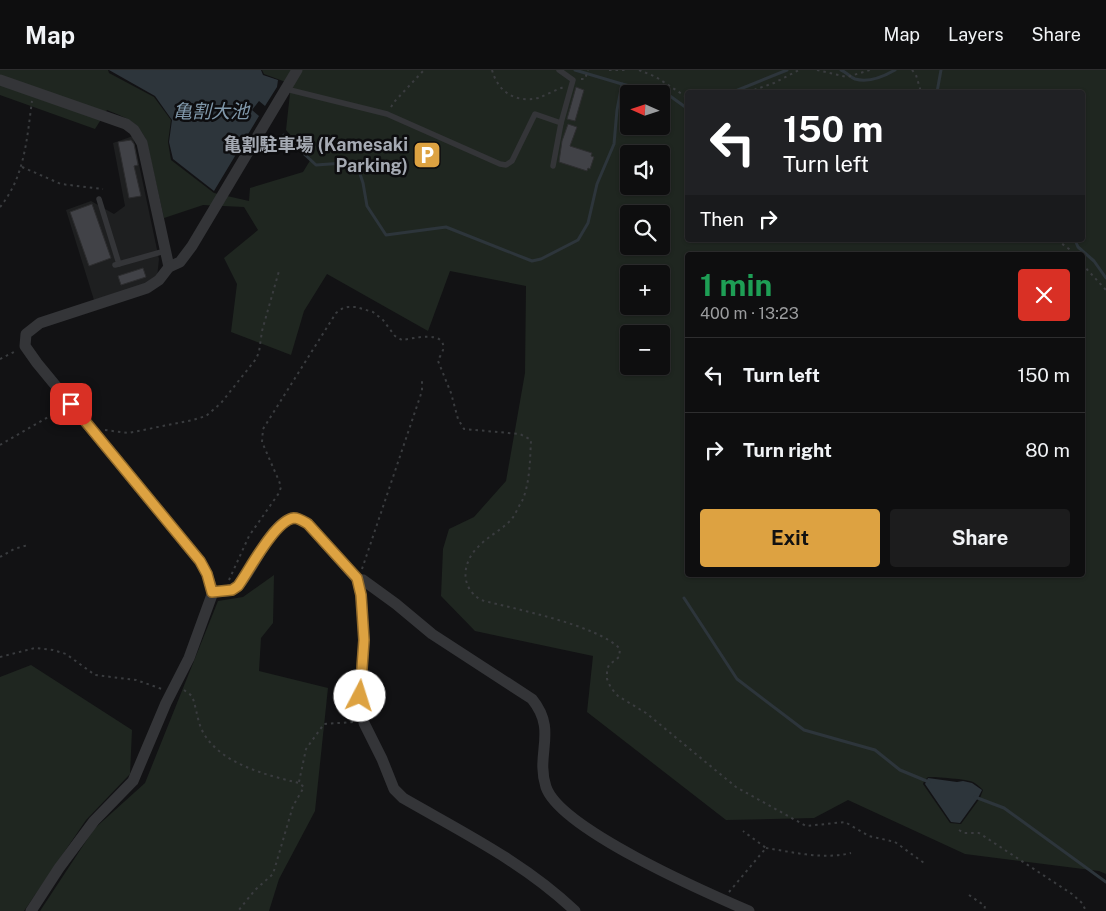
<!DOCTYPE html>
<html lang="en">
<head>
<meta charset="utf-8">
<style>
	:root { --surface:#0e0e0f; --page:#1c1c1d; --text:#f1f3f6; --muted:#9b9c9e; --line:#2e2e2f; --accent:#dda241 }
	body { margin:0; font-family:"Public Sans","Noto Sans JP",sans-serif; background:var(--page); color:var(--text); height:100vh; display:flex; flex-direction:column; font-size:19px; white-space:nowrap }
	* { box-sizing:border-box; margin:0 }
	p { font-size:16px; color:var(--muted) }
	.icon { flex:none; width:28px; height:28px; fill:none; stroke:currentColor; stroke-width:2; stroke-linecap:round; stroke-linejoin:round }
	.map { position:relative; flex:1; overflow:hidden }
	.side { position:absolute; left:685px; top:182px; width:400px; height:325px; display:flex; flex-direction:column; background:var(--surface); border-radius:5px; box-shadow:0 1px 4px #0004,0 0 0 1px var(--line) }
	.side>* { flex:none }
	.banner { position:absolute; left:685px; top:20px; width:400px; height:152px; border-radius:5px; box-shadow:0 1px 4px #0004,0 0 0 1px var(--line); background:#202124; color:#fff; overflow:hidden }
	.needle { width:32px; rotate:273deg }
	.buttons { position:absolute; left:620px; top:15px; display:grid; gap:10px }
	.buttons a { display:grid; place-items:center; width:50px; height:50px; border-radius:5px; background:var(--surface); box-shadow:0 1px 4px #0004,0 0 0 1px var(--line); font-size:25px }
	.pin { position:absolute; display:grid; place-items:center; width:42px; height:42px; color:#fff; margin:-21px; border-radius:10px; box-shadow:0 2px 8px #0006 }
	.me { position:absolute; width:55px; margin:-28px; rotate:5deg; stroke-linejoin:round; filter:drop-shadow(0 0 4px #0008) }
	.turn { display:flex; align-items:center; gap:18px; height:105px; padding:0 15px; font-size:22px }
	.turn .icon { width:65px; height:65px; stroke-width:2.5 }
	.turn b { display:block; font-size:35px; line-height:42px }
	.then { display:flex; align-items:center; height:48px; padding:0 15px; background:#0003; gap:10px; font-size:19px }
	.round { display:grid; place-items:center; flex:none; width:52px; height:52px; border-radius:5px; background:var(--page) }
	.headline { display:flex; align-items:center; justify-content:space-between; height:85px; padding:0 15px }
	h1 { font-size:30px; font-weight:700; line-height:38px; color:#1e9e55 }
	.button { display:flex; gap:10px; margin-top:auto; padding:10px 15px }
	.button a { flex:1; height:58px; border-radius:5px; background:var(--accent); color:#111; font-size:20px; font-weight:700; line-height:58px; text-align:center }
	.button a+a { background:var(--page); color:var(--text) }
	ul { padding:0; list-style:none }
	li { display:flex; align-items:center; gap:15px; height:75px; padding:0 15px; border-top:1px solid var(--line) }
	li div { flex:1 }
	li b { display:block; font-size:19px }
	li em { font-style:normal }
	header { display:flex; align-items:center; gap:30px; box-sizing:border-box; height:70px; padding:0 25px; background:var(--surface); border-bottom:1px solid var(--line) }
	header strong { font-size:24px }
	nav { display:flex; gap:28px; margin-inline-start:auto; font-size:18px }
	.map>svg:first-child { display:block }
	.built { fill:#1e1f20 }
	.green { fill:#1f2620; fill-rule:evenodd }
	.water { fill:#2d353b }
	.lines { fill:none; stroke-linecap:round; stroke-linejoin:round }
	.stream { stroke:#2d353b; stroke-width:3 }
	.building { fill:#414247; stroke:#2d2d2f }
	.path { stroke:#3a3c3f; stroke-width:2; stroke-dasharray:2.5 4; stroke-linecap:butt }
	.lane { stroke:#343538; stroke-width:5.5 }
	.street { stroke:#343538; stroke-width:11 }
	.route-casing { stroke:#90692a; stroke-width:12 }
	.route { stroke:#dda241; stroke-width:9 }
	.labels { text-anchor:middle; stroke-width:5; stroke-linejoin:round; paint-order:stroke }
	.poi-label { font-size:18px; font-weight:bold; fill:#a5aab3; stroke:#0d0d0f; text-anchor:end }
	.water-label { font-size:19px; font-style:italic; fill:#8098aa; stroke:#0d0d0f }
</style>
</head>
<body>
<header>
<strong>Map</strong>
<nav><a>Map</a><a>Layers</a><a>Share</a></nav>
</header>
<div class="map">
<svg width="1106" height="841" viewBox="0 0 1106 841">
	<rect width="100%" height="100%" fill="#121214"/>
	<polygon class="built" points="133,66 159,189 157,208 145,215 94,230 66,140 91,131 114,144 125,136 113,73"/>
	<g class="green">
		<path d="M0,0h108l1,3 45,24 17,23 -3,22 3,18 43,33 35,8 1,-13 53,-16 8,-13 -25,-29 5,-46 -27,-10 -2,-4h844v804l-7,-3 -134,-17 -117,-54 -34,18 -88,2 -139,-108 6,-56 -118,-25 -34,-35 2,-47 6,-20 25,-12 32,-36 19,-108 1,-87 -76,-15 -22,60 -101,-57 -23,37 -13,44 -60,-23 6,-48 -13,-26 34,-28 -14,-23 -41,-2 -39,13 -18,-79c-10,-19 -20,-21 -39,-29l-12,19 -95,-34zM688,22h394v148h-394zM629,24h32v32h-32zM629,84h32v32h-32zM629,144h32v32h-32zM688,185h394v320h-394zM629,204h32v32h-32zM629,264h32v32h-32zM928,707c7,0 40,2 45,5 4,2 7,5 10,8l-3,8 -19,26 -11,-1 -27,-39 1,-3z"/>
		<polygon points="274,505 273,553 261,568 259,601 328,618 315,741 279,809 269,841 40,841 94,759 145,713 218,531 243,527"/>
		<polygon points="31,595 132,660 130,704 86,750 24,841 0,841 0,607"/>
	</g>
	<g class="water">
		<polygon points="109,0 261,0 263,5 278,10 277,17 265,36 259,31 252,40 259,46 214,121 173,89 169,72 172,50 155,26"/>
		<polygon points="928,708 957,712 963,711 972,713 982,720 978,728 960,753 951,752 925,714"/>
	</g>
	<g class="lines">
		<g class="stream">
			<polyline points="575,0 622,14"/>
			<path d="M841,0c5,2 9,7 14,9 14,4 28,-2 40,-9"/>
			<polyline points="733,22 787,0"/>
			<polyline points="937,22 941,0"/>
			<polyline points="661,24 670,26 688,39"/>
			<polyline points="284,65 316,95 344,93 358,98 363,113 367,136 386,165 446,157 532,191 541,189 578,170 588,153 597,114 614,74 617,40 622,14 661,24"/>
			<polyline points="1075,170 1078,177 1094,191 1106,208"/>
			<polyline points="684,528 737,609 804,660 875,680 900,700 929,712"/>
			<polyline points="975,727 1004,738 1106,812"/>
		</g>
	</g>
	<g class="building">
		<polygon points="576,17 584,20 575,51 567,49"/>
		<polygon points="568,54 577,57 570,76 592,83 591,86 594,87 590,99 588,98 587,101 559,92 562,71"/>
		<polygon points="131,70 134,74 138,95 134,96 141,126 129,128 118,72"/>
		<polygon points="92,134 111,188 89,196 70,142"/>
		<polygon points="143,198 146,207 121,215 118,206"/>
	</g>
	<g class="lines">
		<g class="path">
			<path d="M492,0c6,22 23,33 46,28 8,-3 17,-8 26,-11"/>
			<polyline points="609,0 628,0"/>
			<polyline points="639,0 656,7 688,28"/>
			<polyline points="817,0 847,7 870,0"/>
			<polyline points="912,0 916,5 921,22"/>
			<polyline points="581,9 585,9 588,0"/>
			<polyline points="748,22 774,13 799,0"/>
			<polyline points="391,37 395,31 424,0"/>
			<polyline points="22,97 61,114 103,119"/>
			<path d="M0,137c25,-30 27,-70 32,-106"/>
			<polyline points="1057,170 1069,179 1075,185"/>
			<polyline points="1082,194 1106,220"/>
			<polyline points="0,289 16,281"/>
			<polyline points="105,360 128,363 193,350 206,346 221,333 256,289 259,282 262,261 279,201"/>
			<polyline points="0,375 62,339"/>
			<polyline points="0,487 14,479 28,475"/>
			<polyline points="362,499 422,321 422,308"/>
			<path d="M229,510l20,-44 30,-43 2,-6 -2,-6 -17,-39 1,-13 73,-116 7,-5 5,-1h8l17,5 10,8 12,16 7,4c9,-1 45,-11 41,10 -1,3 -4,8 -5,11l13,32 7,26 6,10 56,5 11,6c-1,19 -1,44 -9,61 -4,6 -7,15 -12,20 -9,9 -21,15 -30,24 -18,16 -21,42 1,55 33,9 117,25 139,49l-1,8 -10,8 -2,5v9l4,9 7,8 28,17 90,74 70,39 39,-4 24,14 26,6 29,21"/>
			<polyline points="0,587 35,578 53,580 66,584 95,605 136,610 162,619"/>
			<path d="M184,620l8,6c5,13 5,26 12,38 18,30 62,41 95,49l5,4 -11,19 -20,68 -18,16 -17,21"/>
			<polyline points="299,712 306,679 324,654 354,652"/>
			<polyline points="959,760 964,763 979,763 1072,824 1082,833 1086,841"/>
			<path d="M766,778c27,4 57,12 85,5"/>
			<polyline points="729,822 766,778 743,761"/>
			<polyline points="969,825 985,836 984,841"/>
		</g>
		<g class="lane">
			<polyline points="286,19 387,44 500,94 506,95 512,91 535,44 561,53"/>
			<polyline points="553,96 561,53 573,10 559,0"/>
			<polyline points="99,129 119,194"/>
			<polyline points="115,195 165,181"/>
		</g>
		<g class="street">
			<polyline points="0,10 126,54 134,60 142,73 169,197"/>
			<path d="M357,509l4,16 3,45 -4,56 4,27 18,36 12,30 9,9c59,34 122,65 172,113"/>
			<path d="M213,522c8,-1 19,0 25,-6 15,-14 33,-66 56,-68 5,0 9,3 14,6l49,55 6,1 33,24 36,30 100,65c26,32 3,54 14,88 14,42 161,106 203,124"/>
			<polyline points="31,841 59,798 94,751 133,711 166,633 189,588 213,522 207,504 200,491 37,293 25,276 26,264 40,253 147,218 159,210 169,197 180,192 192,176 297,0"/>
		</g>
	</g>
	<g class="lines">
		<defs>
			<path id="route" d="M71,334l129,157 7,13 5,18 20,-2 6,-4c11,-15 37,-66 56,-68 5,0 9,3 14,6l49,54 4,17 3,45 -4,56"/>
		</defs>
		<use href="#route" class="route-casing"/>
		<use href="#route" class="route"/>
	</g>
	<defs>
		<symbol id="parking-square" viewBox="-11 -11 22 22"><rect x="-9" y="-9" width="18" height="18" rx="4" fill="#dda241" stroke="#0d0d0f"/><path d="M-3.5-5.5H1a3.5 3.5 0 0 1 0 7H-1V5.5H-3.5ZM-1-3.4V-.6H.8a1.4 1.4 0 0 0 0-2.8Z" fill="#fff"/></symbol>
	</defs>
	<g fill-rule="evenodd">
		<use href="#parking-square" x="411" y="69" width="32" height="32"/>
	</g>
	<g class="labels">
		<g class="poi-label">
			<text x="408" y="81">亀割駐車場 (Kamesaki<tspan x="408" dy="21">Parking)</tspan></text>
		</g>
		<g class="water-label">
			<text x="211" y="48">亀割大池</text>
		</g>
	</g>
</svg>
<div class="buttons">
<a><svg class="needle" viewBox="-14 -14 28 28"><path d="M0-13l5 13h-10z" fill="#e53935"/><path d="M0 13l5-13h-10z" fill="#9b9c9e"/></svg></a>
<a><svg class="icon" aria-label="sound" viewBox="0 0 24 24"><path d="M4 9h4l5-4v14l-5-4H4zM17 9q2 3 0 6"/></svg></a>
<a><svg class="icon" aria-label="search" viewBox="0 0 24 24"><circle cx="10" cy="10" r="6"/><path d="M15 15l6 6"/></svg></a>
<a>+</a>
<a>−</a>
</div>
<div class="pin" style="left:71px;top:334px;background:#d93025"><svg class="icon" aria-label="arrive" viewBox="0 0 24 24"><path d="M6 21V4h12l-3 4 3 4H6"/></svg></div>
<svg class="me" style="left:360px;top:626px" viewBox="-20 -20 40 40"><circle r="19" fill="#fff"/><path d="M0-13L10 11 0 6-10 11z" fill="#dda241"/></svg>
<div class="banner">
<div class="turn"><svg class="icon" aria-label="left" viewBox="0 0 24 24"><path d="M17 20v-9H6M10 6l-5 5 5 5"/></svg><div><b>150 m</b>Turn left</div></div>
<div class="then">Then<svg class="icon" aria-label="right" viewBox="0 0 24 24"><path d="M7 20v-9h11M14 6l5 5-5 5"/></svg></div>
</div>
<section class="side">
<div class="headline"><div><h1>1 min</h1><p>400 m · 13:23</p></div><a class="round" style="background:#d93025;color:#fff"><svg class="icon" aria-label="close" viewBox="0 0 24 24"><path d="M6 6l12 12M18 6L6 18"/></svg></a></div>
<ul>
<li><svg class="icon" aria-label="left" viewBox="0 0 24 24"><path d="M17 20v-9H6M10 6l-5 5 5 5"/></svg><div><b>Turn left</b></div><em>150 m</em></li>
<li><svg class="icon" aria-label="right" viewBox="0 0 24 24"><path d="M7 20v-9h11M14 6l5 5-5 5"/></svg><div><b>Turn right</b></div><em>80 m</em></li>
</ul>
<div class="button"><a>Exit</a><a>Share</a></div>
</section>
</div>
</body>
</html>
